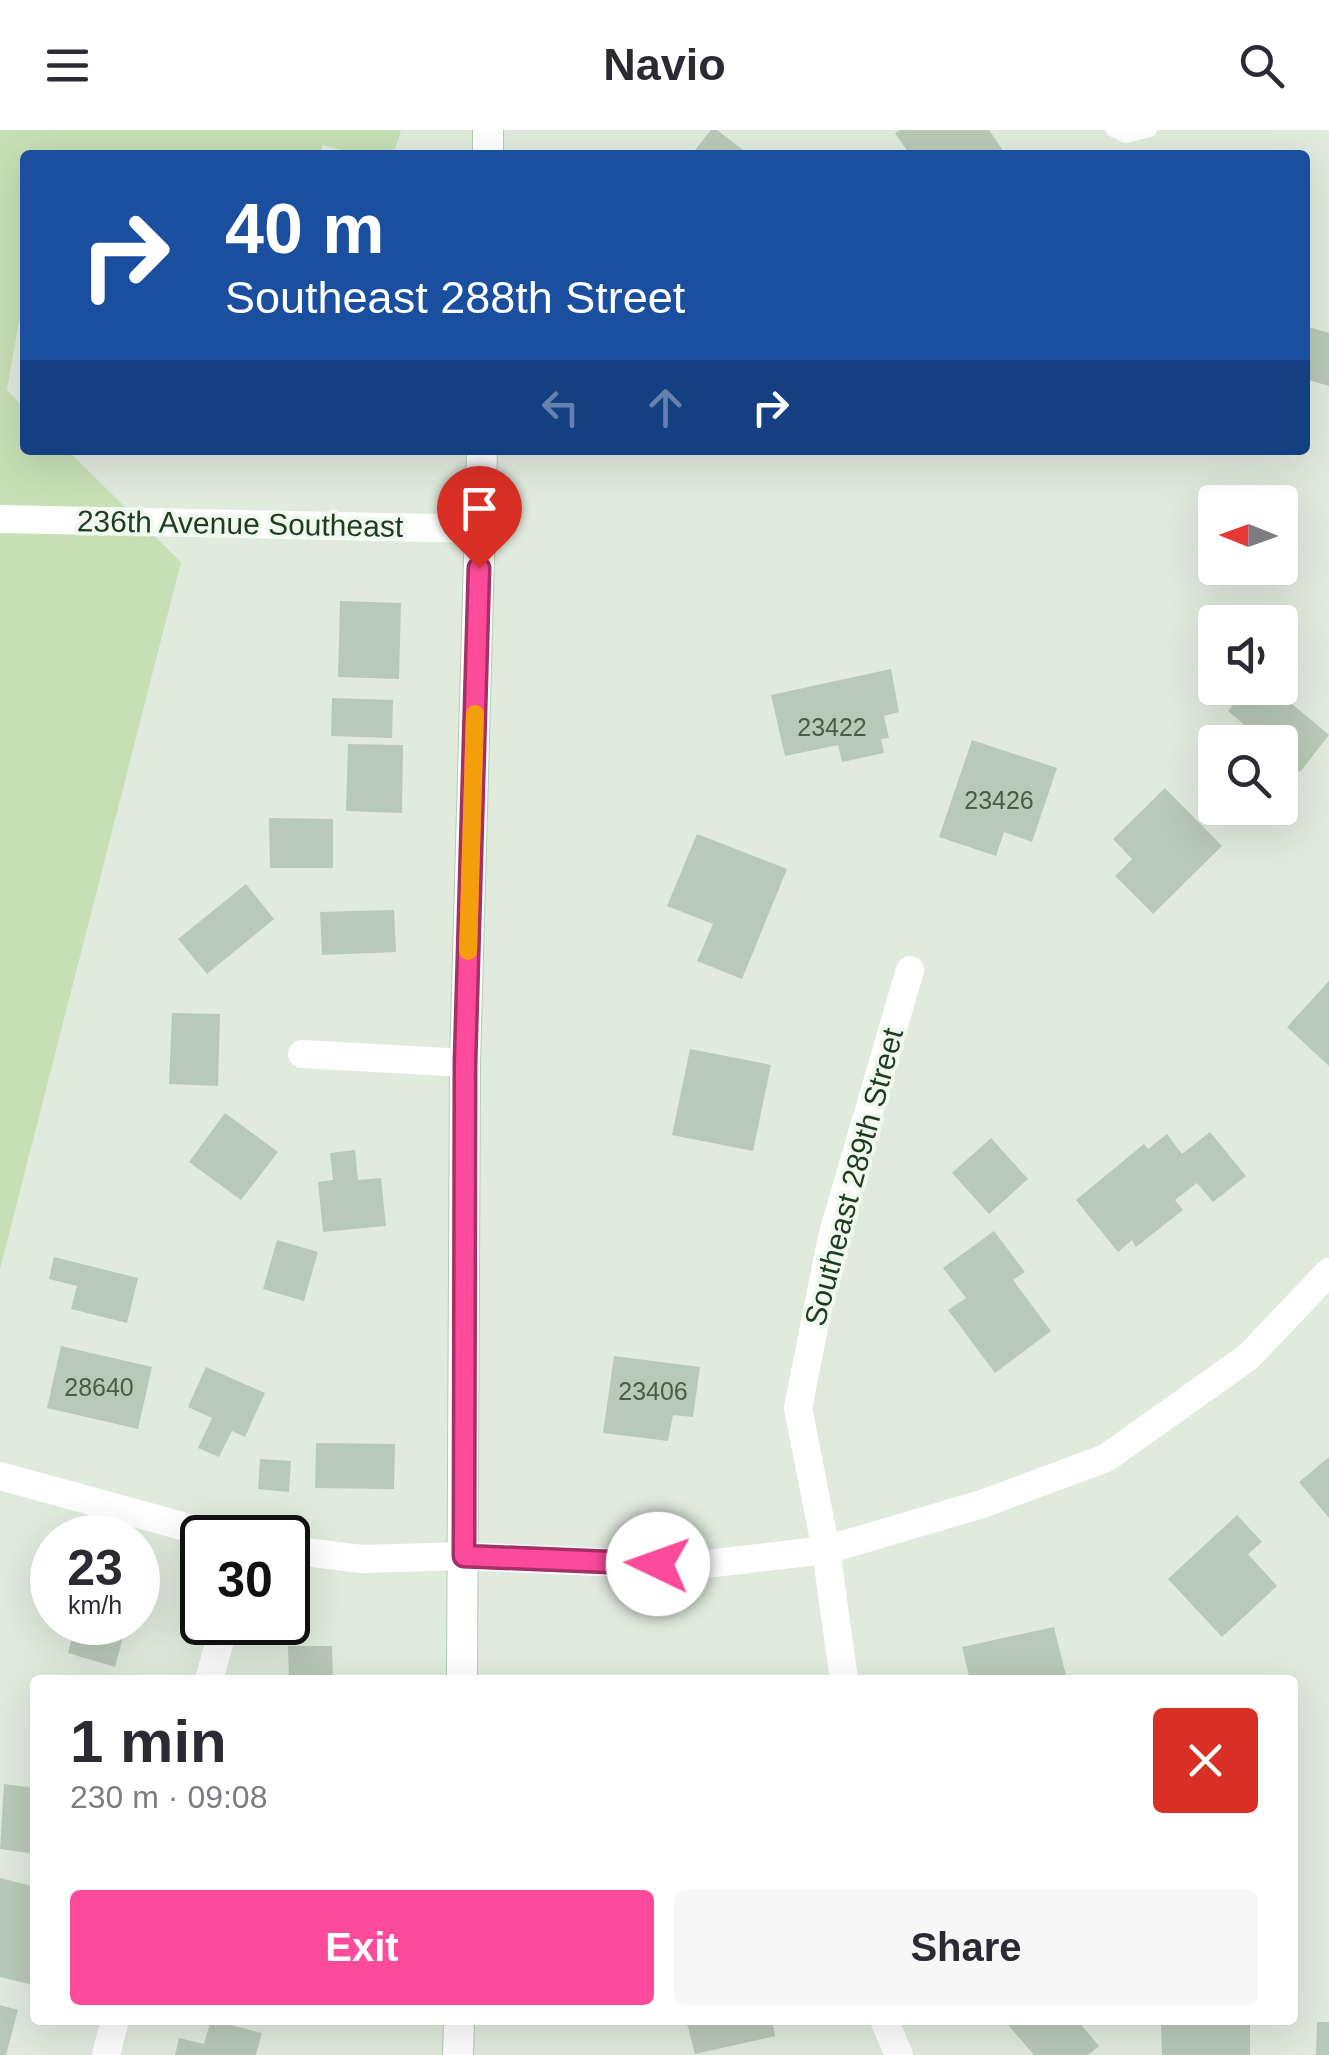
<!DOCTYPE html>
<html lang="en">
<head>
<meta charset="utf-8">
<style>
	:root { --surface:#fff; --page:#f7f7f7; --text:#2b2b33; --muted:#7c7c81; --accent:#fd4a9b }
	body { margin:0; font-family:Helvetica,sans-serif; background:var(--page); color:var(--text); height:100vh; display:flex; flex-direction:column; font-size:38px; white-space:nowrap }
	* { box-sizing:border-box; margin:0 }
	p { font-size:32px; color:var(--muted) }
	.icon { flex:none; width:55px; height:55px; fill:none; stroke:currentColor; stroke-width:2; stroke-linecap:round; stroke-linejoin:round }
	.map { position:relative; flex:1; overflow:hidden }
	.side { position:absolute; left:30px; top:1545px; width:1268px; height:350px; display:flex; flex-direction:column; background:var(--surface); border-radius:10px; box-shadow:0 10px 40px #0002 }
	.side>* { flex:none }
	.guide { position:absolute; left:20px; top:20px; width:1290px; height:305px; border-radius:10px; box-shadow:0 10px 40px #0002; background:#1a4fa0; color:#fff; overflow:hidden }
	.needle { width:65px; rotate:271deg }
	.fabs { position:absolute; left:1198px; top:355px; display:grid; gap:20px }
	.fabs a { display:grid; place-items:center; width:100px; height:100px; border-radius:10px; background:var(--surface); box-shadow:0 10px 40px #0002; font-size:50px }
	.speed { position:absolute; left:30px; top:1385px; display:flex; gap:20px; font-size:50px; font-weight:700; text-align:center }
	.speed>* { display:grid; place-content:center; width:130px; height:130px; border-radius:50%; background:var(--surface); box-shadow:0 10px 40px #0002; line-height:1 }
	.speed small { font-size:25px; font-weight:400 }
	.speed .limit { border:5px solid #111; border-radius:15px; background:#fff; color:#111 }
	.pin { position:absolute; display:grid; place-items:center; width:85px; height:85px; color:#fff; margin:-102px -42px; border-radius:50% 50% 50% 0; rotate:-45deg; box-shadow:0 0 10px #0007 }
	.pin .icon { rotate:45deg }
	.me { position:absolute; width:110px; margin:-55px; rotate:273deg; stroke-linejoin:round; filter:drop-shadow(0 0 8px #0008) }
	.turn { display:flex; align-items:center; gap:35px; height:210px; padding:0 40px; font-size:45px }
	.turn .icon { width:130px; height:130px; stroke-width:2.5 }
	.turn b { display:block; font-size:70px; line-height:85px }
	.lanes { display:flex; align-items:center; height:95px; padding:0 40px; background:#0003; justify-content:center; gap:50px; direction:ltr }
	.lanes .off { opacity:.35 }
	.round { display:grid; place-items:center; flex:none; width:105px; height:105px; border-radius:10px; background:var(--page) }
	.summary { display:flex; align-items:center; justify-content:space-between; height:170px; padding:0 40px }
	h1 { font-size:60px; font-weight:600; line-height:75px }
	.button { display:flex; gap:20px; margin-top:auto; padding:20px 40px }
	.button a { flex:1; height:115px; border-radius:10px; background:var(--accent); color:#fff; font-size:40px; font-weight:600; line-height:115px; text-align:center }
	.button a+a { background:var(--page); color:var(--text) }
	header { display:flex; justify-content:space-between; align-items:center; height:130px; padding:0 40px; background:var(--surface); font-size:45px; font-weight:600 }
	.map>svg:first-child { display:block }
	.green { fill:#c7dfb5 }
	.building { fill:#b9c9b7 }
	.lines { fill:none; stroke-linecap:round; stroke-linejoin:round }
	.secondary-casing { stroke:#b2ccb1; stroke-width:32 }
	.lane { stroke:#fff; stroke-width:14 }
	.street { stroke:#fff; stroke-width:28 }
	.secondary { stroke:#fff; stroke-width:30 }
	.route-casing { stroke:#a43065; stroke-width:25 }
	.route { stroke:#fd4a9b; stroke-width:18 }
	.slow { stroke:#f59e0b; stroke-width:18 }
	.labels { text-anchor:middle; stroke-width:8; stroke-linejoin:round; paint-order:stroke }
	.number-label { font-size:25px; fill:#455f45 }
	.street-label { font-size:30px; fill:#1e3c1f; stroke:#f1f8ef }
</style>
</head>
<body>
<header><svg class="icon" aria-label="menu" viewBox="0 0 24 24"><path d="M4 6h16M4 12h16M4 18h16"/></svg>Navio<svg class="icon" aria-label="search" viewBox="0 0 24 24"><circle cx="10" cy="10" r="6"/><path d="M15 15l6 6"/></svg></header>
<div class="map">
<svg width="1329" height="1925" viewBox="0 0 1329 1925">
	<rect width="100%" height="100%" fill="#e0ebde"/>
	<polygon class="green" points="0,0 401,0 393,25 358,25 323,15 319,25 25,25 25,189 19,191 7,260 25,279 25,320 67,320 181,432 0,1139"/>
	<g class="building">
		<polygon points="711,0 717,0 743,20 739,25 691,25"/>
		<polygon points="901,0 989,0 1006,25 910,25 895,3"/>
		<polygon points="1305,196 1329,203 1329,256 1305,249"/>
		<polygon points="340,471 401,473 399,549 338,547"/>
		<polygon points="891,539 899,582 884,586 889,608 881,609 884,623 842,632 838,615 785,626 771,565"/>
		<polygon points="1248,558 1273,558 1329,605 1300,642 1280,626 1280,612 1265,612 1228,581"/>
		<polygon points="332,568 393,570 392,608 331,606"/>
		<polygon points="972,610 1057,638 1032,712 1004,702 996,726 939,707"/>
		<polygon points="348,614 403,615 402,683 346,681"/>
		<polygon points="1165,658 1222,716 1153,784 1115,746 1132,729 1113,709"/>
		<polygon points="269,688 333,689 333,738 270,738"/>
		<polygon points="697,704 787,739 742,849 697,831 713,794 667,776"/>
		<polygon points="246,754 274,789 207,844 178,809"/>
		<polygon points="394,780 396,822 322,825 320,782"/>
		<polygon points="1329,851 1329,936 1287,897"/>
		<polygon points="172,883 220,884 218,956 169,954"/>
		<polygon points="690,919 771,935 753,1021 672,1005"/>
		<polygon points="225,983 278,1022 241,1070 189,1032"/>
		<polygon points="1210,1002 1246,1046 1213,1072 1197,1053 1175,1070 1183,1080 1136,1117 1132,1110 1118,1122 1076,1070 1144,1014 1148,1019 1167,1004 1182,1024"/>
		<polygon points="991,1008 1028,1049 989,1084 952,1043"/>
		<polygon points="355,1020 358,1050 381,1048 386,1096 323,1102 318,1052 333,1050 330,1023"/>
		<polygon points="994,1101 1025,1142 1013,1150 1051,1201 995,1243 948,1180 966,1168 943,1138"/>
		<polygon points="277,1110 318,1122 304,1171 263,1159"/>
		<polygon points="54,1127 138,1148 127,1193 71,1179 77,1156 49,1149"/>
		<polygon points="61,1216 152,1237 138,1299 47,1278"/>
		<polygon points="614,1226 700,1237 693,1287 673,1285 668,1311 603,1303"/>
		<polygon points="206,1237 265,1263 245,1307 232,1301 219,1327 198,1318 212,1288 188,1277"/>
		<polygon points="316,1313 395,1314 394,1359 315,1358"/>
		<polygon points="1329,1327 1329,1388 1299,1352"/>
		<polygon points="260,1329 291,1331 289,1362 258,1359"/>
		<polygon points="1237,1385 1262,1412 1248,1424 1277,1456 1222,1507 1168,1449"/>
		<polygon points="76,1492 127,1492 115,1537 68,1523"/>
		<polygon points="1054,1497 1067,1550 970,1550 962,1517"/>
		<polygon points="288,1516 332,1516 333,1550 289,1550"/>
		<polygon points="4,1654 35,1658 35,1724 0,1719"/>
		<polygon points="0,1748 35,1757 33,1855 0,1847"/>
		<polygon points="0,1875 18,1880 6,1925 0,1925"/>
		<polygon points="211,1890 262,1903 256,1925 175,1925 179,1908 204,1914"/>
		<polygon points="686,1890 772,1890 775,1906 695,1924"/>
		<polygon points="1004,1890 1077,1890 1099,1916 1088,1925 1034,1925"/>
		<polygon points="1317,1892 1329,1892 1329,1925 1316,1925"/>
		<polygon points="1250,1894 1250,1925 1162,1925 1161,1895"/>
	</g>
	<g class="lines">
		<defs>
			<g id="secondary">
				<polyline points="488,25 488,0"/>
				<polyline points="462,1550 465,933 482,320"/>
				<polyline points="458,1925 459,1890"/>
			</g>
		</defs>
		<use href="#secondary" class="secondary-casing"/>
		<polyline class="lane" points="1113,0 1126,6 1150,0"/>
		<g class="street">
			<polyline points="0,389 480,399"/>
			<polyline points="302,924 465,933"/>
			<polyline points="0,1346 226,1408"/>
			<polyline points="288,1420 362,1429 464,1426 689,1436 826,1420 982,1374 1106,1328 1248,1227 1329,1142"/>
			<polyline points="209,1550 225,1492"/>
			<polyline points="844,1550 826,1420 798,1278 832,1107 910,840"/>
			<polyline points="884,1890 899,1925"/>
			<polyline points="106,1925 115,1890"/>
		</g>
		<use href="#secondary" class="secondary"/>
	</g>
	<g class="lines">
		<defs>
			<polyline id="route" points="479,438 465,933 464,1426 658,1434"/>
		</defs>
		<use href="#route" class="route-casing"/>
		<use href="#route" class="route"/>
		<polyline class="slow" points="468,821 475,584"/>
	</g>
	<g class="labels">
		<g class="number-label">
			<text x="832" y="606">23422</text>
			<text x="999" y="679">23426</text>
			<text x="99" y="1266">28640</text>
			<text x="653" y="1270">23406</text>
		</g>
		<g class="street-label">
			<text transform="translate(240 394) rotate(1)" y="10">236th Avenue Southeast</text>
			<text transform="translate(854 1047) rotate(-75)" y="10">Southeast 289th Street</text>
		</g>
	</g>
</svg>
<div class="fabs">
<a><svg class="needle" viewBox="-14 -14 28 28"><path d="M0-13l5 13h-10z" fill="#e53935"/><path d="M0 13l5-13h-10z" fill="#7c7c81"/></svg></a>
<a><svg class="icon" aria-label="sound" viewBox="0 0 24 24"><path d="M4 9h4l5-4v14l-5-4H4zM17 9q2 3 0 6"/></svg></a>
<a><svg class="icon" aria-label="search" viewBox="0 0 24 24"><circle cx="10" cy="10" r="6"/><path d="M15 15l6 6"/></svg></a>
</div>
<div class="speed"><div>23<small>km/h</small></div><div class="limit">30</div></div>
<div class="pin" style="left:479px;top:438px;background:#d93025"><svg class="icon" aria-label="arrive" viewBox="0 0 24 24"><path d="M6 21V4h12l-3 4 3 4H6"/></svg></div>
<svg class="me" style="left:658px;top:1434px" viewBox="-20 -20 40 40"><circle r="19" fill="#fff"/><path d="M0-13L10 11 0 6-10 11z" fill="#fd4a9b"/></svg>
<div class="guide">
<div class="turn"><svg class="icon" aria-label="right" viewBox="0 0 24 24"><path d="M7 20v-9h11M14 6l5 5-5 5"/></svg><div><b>40 m</b>Southeast 288th Street</div></div>
<div class="lanes"><svg class="icon off" aria-label="left" viewBox="0 0 24 24"><path d="M17 20v-9H6M10 6l-5 5 5 5"/></svg><svg class="icon off" aria-label="ahead" viewBox="0 0 24 24"><path d="M12 20V5M6 11l6-6 6 6"/></svg><svg class="icon" aria-label="right" viewBox="0 0 24 24"><path d="M7 20v-9h11M14 6l5 5-5 5"/></svg></div>
</div>
<section class="side">
<div class="summary"><div><h1>1 min</h1><p>230 m · 09:08</p></div><a class="round" style="background:#d93025;color:#fff"><svg class="icon" aria-label="close" viewBox="0 0 24 24"><path d="M6 6l12 12M18 6L6 18"/></svg></a></div>
<div class="button"><a>Exit</a><a>Share</a></div>
</section>
</div>
</body>
</html>
